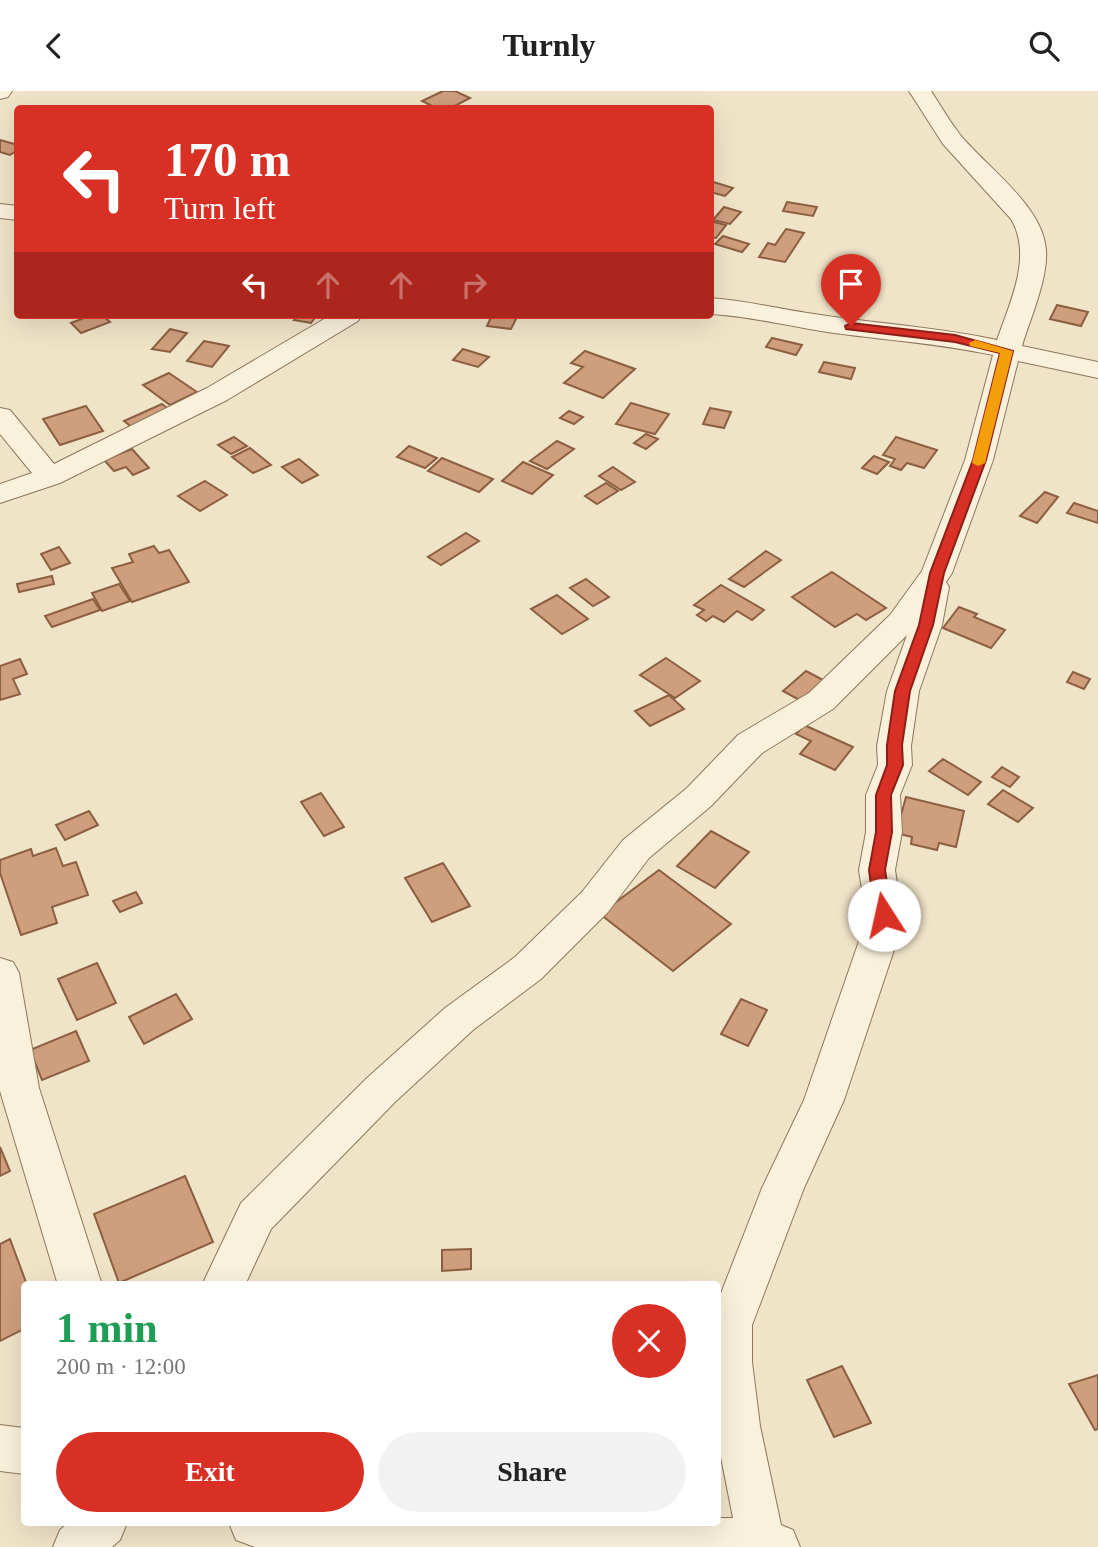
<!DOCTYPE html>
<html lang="en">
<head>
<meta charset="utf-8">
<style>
	:root { --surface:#fff; --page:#f2f2f2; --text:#222; --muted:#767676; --accent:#d93025 }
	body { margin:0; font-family:Georgia,serif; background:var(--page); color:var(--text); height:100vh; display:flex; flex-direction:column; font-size:26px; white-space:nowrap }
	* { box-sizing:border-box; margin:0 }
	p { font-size:23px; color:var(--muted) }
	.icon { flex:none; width:38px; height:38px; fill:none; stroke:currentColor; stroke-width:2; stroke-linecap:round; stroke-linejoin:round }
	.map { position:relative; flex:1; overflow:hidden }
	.sheet { position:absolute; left:21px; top:1190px; width:700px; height:245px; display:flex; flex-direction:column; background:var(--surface); border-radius:7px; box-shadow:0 7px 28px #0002 }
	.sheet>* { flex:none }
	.guide { position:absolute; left:14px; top:14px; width:700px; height:214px; border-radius:7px; box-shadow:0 7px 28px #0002; background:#d93025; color:#fff; overflow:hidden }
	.pin { position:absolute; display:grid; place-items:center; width:60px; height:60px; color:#fff; margin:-72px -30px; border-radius:50% 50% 50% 0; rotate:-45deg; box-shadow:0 0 7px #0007 }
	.pin .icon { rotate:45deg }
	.me { position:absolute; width:77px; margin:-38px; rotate:350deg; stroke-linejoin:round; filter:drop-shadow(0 0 5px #0008) }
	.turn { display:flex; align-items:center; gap:24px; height:147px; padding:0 35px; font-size:32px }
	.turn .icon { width:91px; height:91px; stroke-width:2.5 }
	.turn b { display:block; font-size:49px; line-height:60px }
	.lanes { display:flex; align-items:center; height:66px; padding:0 35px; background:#0003; justify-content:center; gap:35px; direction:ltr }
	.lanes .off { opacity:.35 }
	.round { display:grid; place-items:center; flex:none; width:74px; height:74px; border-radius:37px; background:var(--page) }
	.headline { display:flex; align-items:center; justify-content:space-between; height:119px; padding:0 35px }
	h1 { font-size:42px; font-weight:700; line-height:52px; color:#1e9e55 }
	.primary-button { display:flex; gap:14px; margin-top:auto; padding:14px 35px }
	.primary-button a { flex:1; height:80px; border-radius:42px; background:var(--accent); color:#fff; font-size:28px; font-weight:700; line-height:80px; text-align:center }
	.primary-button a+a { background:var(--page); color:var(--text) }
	header { display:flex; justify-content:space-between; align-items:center; height:91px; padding:0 35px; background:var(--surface); font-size:32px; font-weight:700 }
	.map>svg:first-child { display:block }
	.building { fill:#cf9f7d; stroke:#8d5f41; stroke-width:2 }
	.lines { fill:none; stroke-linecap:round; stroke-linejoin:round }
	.street-casing { stroke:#8d765c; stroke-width:2 }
	.street { fill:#faf1dc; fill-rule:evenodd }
	.route { fill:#d93025; stroke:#8d1f18; stroke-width:2 }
	.slow { fill:#f59e0b }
</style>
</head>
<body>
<header><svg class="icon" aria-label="back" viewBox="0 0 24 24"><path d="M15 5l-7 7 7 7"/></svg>Turnly<svg class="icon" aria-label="search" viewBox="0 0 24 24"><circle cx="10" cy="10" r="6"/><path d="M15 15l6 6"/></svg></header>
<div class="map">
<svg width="1098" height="1456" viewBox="0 0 1098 1456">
	<rect width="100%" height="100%" fill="#f0e4c8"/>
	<g class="building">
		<polygon points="443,0 455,0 470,7 449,18 438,18 422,10"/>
		<polygon points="0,49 18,54 18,59 10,64 0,61"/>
		<polygon points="710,90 733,97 725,105 710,101"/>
		<polygon points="787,111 817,116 813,125 783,120"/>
		<polygon points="724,116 741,121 730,133 713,129"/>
		<polygon points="710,130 726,134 716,147 710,146"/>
		<polygon points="786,138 804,142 785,171 759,166 768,152 775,154"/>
		<polygon points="723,145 749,153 742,161 715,153"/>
		<polygon points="1057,214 1088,221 1081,235 1050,228"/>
		<polygon points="92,224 102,224 110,231 81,242 71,232"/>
		<polygon points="298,224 317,224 311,232 294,229"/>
		<polygon points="492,224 518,224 511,238 487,235"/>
		<polygon points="170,238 187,242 170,261 152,258"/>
		<polygon points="772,247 802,254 796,264 766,256"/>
		<polygon points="204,250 229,255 212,276 187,270"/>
		<polygon points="463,258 489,266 478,276 453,269"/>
		<polygon points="585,260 635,278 603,307 564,292 583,276 571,272"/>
		<polygon points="824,271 855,277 851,288 819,281"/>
		<polygon points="169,282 197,301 170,314 143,294"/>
		<polygon points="631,312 669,323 655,343 616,333"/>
		<polygon points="162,313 171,320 133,337 124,330"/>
		<polygon points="86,315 103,340 60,354 43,328"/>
		<polygon points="710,317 731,321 724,337 703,333"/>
		<polygon points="569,320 583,326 574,333 560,327"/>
		<polygon points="646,343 658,348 646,358 634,352"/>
		<polygon points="234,346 247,355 231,363 218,354"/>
		<polygon points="896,346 937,359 924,377 907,372 901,379 890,375 895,368 883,364"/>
		<polygon points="557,350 574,358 547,378 530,370"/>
		<polygon points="409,355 437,367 425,377 397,366"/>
		<polygon points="250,357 271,374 253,382 232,366"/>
		<polygon points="132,358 149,377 133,384 126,376 114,380 104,369"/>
		<polygon points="874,365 889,371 877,383 862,377"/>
		<polygon points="442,367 493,388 479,401 428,380"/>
		<polygon points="299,368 318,384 302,392 282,376"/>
		<polygon points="523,371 553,384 532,403 502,390"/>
		<polygon points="613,376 635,391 621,399 599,385"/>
		<polygon points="205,390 227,404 200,420 178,405"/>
		<polygon points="606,392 618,400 597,413 585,405"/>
		<polygon points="1045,401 1058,406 1037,432 1020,425"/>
		<polygon points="1074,412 1098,420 1098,432 1067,422"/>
		<polygon points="466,442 479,450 441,474 428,466"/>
		<polygon points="154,455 159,462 169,459 189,491 132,511 112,477 133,471 129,463"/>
		<polygon points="59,456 70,472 51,479 41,463"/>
		<polygon points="766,460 781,469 744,496 729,488"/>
		<polygon points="832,481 886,517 866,529 857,523 835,536 792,506"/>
		<polygon points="52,485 54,493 19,501 17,493"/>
		<polygon points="586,488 609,506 593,515 570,497"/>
		<polygon points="119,493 130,510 102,520 92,502"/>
		<polygon points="721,494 764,519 752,529 737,520 724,531 713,525 706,530 697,524 704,519 694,514"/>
		<polygon points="557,504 588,528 562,543 531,518"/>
		<polygon points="93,508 100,519 52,536 45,525"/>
		<polygon points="959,516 977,523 974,526 1005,539 991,557 943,537"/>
		<polygon points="666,567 700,590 675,607 640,584"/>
		<polygon points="20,568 27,583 13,588 20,603 0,609 0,575"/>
		<polygon points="806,580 825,590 803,611 783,600"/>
		<polygon points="1073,581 1090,588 1084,598 1067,591"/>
		<polygon points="669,604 684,618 650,635 635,620"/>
		<polygon points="804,634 853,656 835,679 800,663 811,650 796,643"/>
		<polygon points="943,668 981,691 968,704 929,680"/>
		<polygon points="1002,676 1019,686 1010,696 992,686"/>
		<polygon points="1003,699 1033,717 1018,731 988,713"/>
		<polygon points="321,702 344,736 324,745 301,711"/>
		<polygon points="906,706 964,720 956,756 939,752 937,759 911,753 912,746 896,742"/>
		<polygon points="89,720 98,734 65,749 56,734"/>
		<polygon points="711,740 749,761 715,797 677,775"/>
		<polygon points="56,757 63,775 76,771 88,804 52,816 57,832 21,844 0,782 0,769 31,758 33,765"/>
		<polygon points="443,772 470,815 432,831 405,787"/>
		<polygon points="659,779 731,833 673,880 600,823"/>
		<polygon points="136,801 142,812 120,821 113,810"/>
		<polygon points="97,872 116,912 77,929 58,888"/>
		<polygon points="176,903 192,928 144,953 129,926"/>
		<polygon points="741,908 767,919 748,955 721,943"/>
		<polygon points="76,940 89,970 42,989 30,959"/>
		<polygon points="0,1056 10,1080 0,1085"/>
		<polygon points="185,1085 213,1151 119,1192 94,1123"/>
		<polygon points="10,1148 27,1194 24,1194 24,1238 0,1250 0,1153"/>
		<polygon points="471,1158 471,1178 442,1180 442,1159"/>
		<polygon points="842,1275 871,1332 834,1346 807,1289"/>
		<polygon points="1098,1284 1098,1338 1095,1339 1069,1293"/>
	</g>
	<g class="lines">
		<defs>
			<g id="street">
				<polygon points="0,0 12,0 8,6 0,8"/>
				<path d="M909,0h22c10,15 19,31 30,45 27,32 83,71 85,115 2,28 -16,68 -24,95l76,16v16l-80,-17 -25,99 -41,113 -6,9 3,5 -7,38 -23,66 -8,55 1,19 -12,30 2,37 -7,38 7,45 -6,29 -52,156 -40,88 -52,137v37l8,64 21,99 12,5 7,17h-545l-19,-7 -7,-17h489v-5h15l-15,-76v-141l44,-113 42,-88 54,-156 8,-29 -7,-45 7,-38v-37l12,-30 -1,-19 10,-55 20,-56 -74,74 -71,44 -51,53 -62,52 -41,54 -67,67 -68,51 -78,72 -124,127 -26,56h-43l39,-82 126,-125 78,-70 70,-51 67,-65 41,-52 64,-52 51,-53 71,-42 81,-78 32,-44 43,-111 28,-105c-55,-12 -110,-15 -166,-23 -39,-6 -77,-16 -117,-18v-16c40,3 78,13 117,18 57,8 114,12 170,24 13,-38 36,-84 14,-121l-68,-75z"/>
				<polygon points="0,113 18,115 18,129 0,127"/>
				<polygon points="331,224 362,224 358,230 227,309 60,392 0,412 0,393 32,382 0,343 0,317 10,319 54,373 207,297"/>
				<polygon points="0,867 13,871 19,882 39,997 102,1194 58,1194 0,1000"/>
				<polygon points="0,1334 24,1337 24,1383 0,1380"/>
				<polygon points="68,1432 127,1432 120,1449 112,1456 53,1456 60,1439"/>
			</g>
		</defs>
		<use href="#street" class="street-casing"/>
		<use href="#street" class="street"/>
	</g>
	<polygon class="route" points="851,232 955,244 1013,260 986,369 944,482 933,534 910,600 902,654 903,674 891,704 892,741 885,779 892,824 890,829 878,829 875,824 869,779 876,741 876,704 887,674 887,654 895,600 919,534 930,482 973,369 1000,262 955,251 846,238 845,235"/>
	<polygon class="slow" points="975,249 1013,260 985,372 978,375 972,372 1000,262 970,255 969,252"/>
</svg>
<div class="pin" style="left:851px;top:235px;background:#d93025"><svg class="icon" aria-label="arrive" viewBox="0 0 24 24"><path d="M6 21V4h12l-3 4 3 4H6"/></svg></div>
<svg class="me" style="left:884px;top:824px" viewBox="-20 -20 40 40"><circle r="19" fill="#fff"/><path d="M0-13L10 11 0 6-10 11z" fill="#d93025"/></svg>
<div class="guide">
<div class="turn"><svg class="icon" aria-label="left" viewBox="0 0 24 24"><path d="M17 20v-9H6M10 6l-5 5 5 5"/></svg><div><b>170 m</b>Turn left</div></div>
<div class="lanes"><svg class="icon" aria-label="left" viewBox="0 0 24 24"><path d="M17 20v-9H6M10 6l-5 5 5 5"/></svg><svg class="icon off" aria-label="ahead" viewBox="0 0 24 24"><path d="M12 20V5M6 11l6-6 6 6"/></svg><svg class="icon off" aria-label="ahead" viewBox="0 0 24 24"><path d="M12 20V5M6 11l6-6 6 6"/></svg><svg class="icon off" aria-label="right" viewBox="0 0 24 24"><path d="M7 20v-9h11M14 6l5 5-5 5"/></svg></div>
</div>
<section class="sheet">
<div class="headline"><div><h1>1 min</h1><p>200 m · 12:00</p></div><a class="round" style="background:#d93025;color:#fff"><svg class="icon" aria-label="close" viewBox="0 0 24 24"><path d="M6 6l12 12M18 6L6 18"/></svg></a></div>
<div class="primary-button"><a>Exit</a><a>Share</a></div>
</section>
</div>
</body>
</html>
